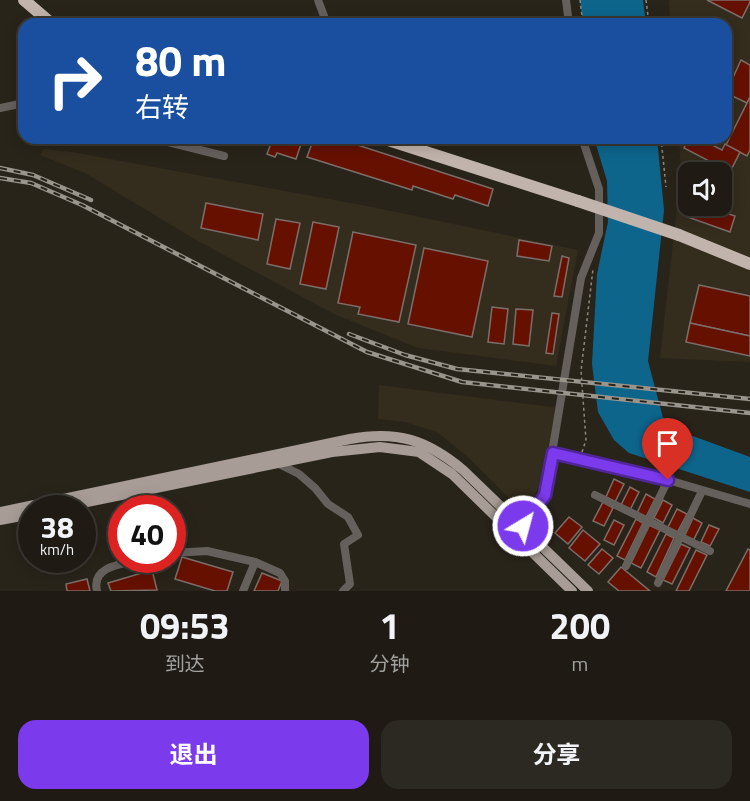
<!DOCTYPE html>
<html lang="zh">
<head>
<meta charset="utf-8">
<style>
	:root { --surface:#1f1b14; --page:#2c2822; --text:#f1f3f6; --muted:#a1a1a0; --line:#3c3934; --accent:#7c3aed }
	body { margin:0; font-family:"Titillium Web","Noto Sans SC",sans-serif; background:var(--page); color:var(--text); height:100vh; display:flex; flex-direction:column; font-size:22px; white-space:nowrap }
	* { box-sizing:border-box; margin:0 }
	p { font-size:20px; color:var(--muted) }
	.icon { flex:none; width:33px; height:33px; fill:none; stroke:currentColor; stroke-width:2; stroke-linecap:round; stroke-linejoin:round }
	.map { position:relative; height:591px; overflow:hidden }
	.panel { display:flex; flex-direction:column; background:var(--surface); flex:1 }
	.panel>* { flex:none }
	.hud { position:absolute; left:18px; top:18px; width:714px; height:126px; border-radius:18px; box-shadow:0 3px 15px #0003,0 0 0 2px var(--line); background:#1a4fa0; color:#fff; overflow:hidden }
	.tools { position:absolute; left:678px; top:162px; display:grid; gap:12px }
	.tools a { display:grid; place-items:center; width:54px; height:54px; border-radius:12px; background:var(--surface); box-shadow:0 3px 15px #0003,0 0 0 2px var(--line); font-size:30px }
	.speed { position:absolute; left:18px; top:495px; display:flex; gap:12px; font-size:30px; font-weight:700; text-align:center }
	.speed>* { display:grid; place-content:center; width:78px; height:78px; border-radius:50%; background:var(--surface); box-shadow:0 3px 15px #0003,0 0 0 2px var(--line); line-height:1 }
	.speed small { font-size:15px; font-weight:400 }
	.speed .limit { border:9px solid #d22; background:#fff; color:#111 }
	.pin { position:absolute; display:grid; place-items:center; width:51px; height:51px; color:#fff; margin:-62px -26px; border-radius:50% 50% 50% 0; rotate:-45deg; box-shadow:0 0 6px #0007 }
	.pin .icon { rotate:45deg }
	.me { position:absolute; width:66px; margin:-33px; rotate:37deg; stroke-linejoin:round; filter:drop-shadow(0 0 4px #0008) }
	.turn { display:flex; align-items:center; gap:21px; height:126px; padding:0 18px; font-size:27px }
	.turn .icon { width:78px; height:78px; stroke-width:2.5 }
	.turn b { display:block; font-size:42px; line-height:51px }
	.eta { display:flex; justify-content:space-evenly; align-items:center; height:102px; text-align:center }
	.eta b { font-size:36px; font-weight:700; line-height:42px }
	.action { display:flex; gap:12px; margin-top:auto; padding:12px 18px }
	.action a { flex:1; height:69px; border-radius:18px; background:var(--accent); color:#fff; font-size:24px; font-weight:700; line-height:69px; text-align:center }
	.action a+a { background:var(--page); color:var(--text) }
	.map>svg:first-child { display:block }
	.built { fill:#342c1d; fill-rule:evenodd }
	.water { fill:#0d658c }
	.building { fill:#610; stroke:#7c6e6a; stroke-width:1.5 }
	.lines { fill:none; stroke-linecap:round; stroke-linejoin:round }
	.path { stroke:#8d8981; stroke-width:1.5; stroke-dasharray:3 3; stroke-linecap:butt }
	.minor { stroke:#66605d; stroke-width:8 }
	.major { stroke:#a79c96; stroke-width:10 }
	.highway { stroke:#c1b4ad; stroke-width:12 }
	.rail-casing { stroke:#99958d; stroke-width:4.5 }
	.rail { stroke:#29241a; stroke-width:2; stroke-dasharray:7; stroke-linecap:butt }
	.highway-bridge { stroke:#c1b4ad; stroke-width:12 }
	.route-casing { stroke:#51269a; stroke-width:15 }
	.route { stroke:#7c3aed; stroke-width:10 }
</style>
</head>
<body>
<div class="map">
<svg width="750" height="591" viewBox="0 0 750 591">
	<rect width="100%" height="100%" fill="#29241a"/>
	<g class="built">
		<path d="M669,0h81v362l-90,-4 21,-186 -2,-34h47v-114h-56zM688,172h34v34h-34z"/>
		<polygon points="44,149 72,152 367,206 578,250 556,366 418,348 334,314 196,240 85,173 40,155"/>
		<polygon points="379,385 560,408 540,485 530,503 520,509 468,457 437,432 405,422 378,419"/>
	</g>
	<g class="water">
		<polygon points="580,0 643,0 646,24 583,24"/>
		<polygon points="594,138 657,138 664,210 648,361 663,418 682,432 750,457 750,492 629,453 614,440 598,412 592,364 597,274 608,222 607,181"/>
	</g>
	<g class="building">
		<polygon points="707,0 750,0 750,2 742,18"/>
		<polygon points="741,60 750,65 750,97 747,103 726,93"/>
		<polygon points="750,97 750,150 747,156 726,145"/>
		<polygon points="273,138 301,144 296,159 277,153 275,157 267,154"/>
		<polygon points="314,138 336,138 493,189 488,206 455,195 453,199 413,186 412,190 307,157"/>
		<polygon points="689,138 698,138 722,150 725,144 740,152 730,172 684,148"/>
		<polygon points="206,203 263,214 258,240 201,228"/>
		<polygon points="688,205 704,206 735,216 730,232 685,216"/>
		<polygon points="276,219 300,223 290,269 267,264"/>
		<polygon points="313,222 339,227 326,289 300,284"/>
		<polygon points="353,232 416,245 399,322 358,314 360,307 338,303"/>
		<polygon points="519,240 552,246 549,261 517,256"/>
		<polygon points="424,248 488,261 472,337 408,324"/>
		<polygon points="562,256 569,258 562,297 554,296"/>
		<polygon points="699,285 750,296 750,336 690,323"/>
		<polygon points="492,307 508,309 504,344 488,342"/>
		<polygon points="516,309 533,310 529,346 513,344"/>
		<polygon points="552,313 559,314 553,354 546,353"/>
		<polygon points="690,323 750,336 750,356 686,342"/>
		<polygon points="614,479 624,484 615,502 606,497"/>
		<polygon points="630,487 639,492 630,510 621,505"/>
		<polygon points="646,494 655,499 646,517 637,513"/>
		<polygon points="663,500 672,505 663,523 654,518"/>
		<polygon points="603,502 613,508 604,526 593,521"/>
		<polygon points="677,509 687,514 677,533 667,529"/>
		<polygon points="569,517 582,527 568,544 555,533"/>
		<polygon points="693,518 702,523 693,541 684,537"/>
		<polygon points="636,519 643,523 625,560 617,556"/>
		<polygon points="614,520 624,525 614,545 604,540"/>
		<polygon points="649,525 660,530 641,568 631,563"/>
		<polygon points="709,525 719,529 710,546 701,542"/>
		<polygon points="583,530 600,544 585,561 569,548"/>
		<polygon points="666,534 674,538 656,577 647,572"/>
		<polygon points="681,544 690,548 672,584 663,580"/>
		<polygon points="602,549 613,558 599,574 588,565"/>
		<polygon points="748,549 750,550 750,591 726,591"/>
		<polygon points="696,550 707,555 689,591 676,591"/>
		<polygon points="182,557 233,572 227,591 215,591 175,579"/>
		<polygon points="621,567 650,591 619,591 608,582"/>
		<polygon points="152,570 157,590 111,591 108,583"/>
		<polygon points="262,573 282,581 278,591 254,591"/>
		<polygon points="87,579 90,591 67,591 66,584"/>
	</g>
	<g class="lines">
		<g class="path">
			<polyline points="580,0 583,24"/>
			<polyline points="646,0 649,24"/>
			<polyline points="661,138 666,187"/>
			<polyline points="582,452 586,440 581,371 593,269"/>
		</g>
		<g class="minor">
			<polyline points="318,0 327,24"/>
			<polyline points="566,0 569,24"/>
			<polyline points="0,108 24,103"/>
			<polyline points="152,138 224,156"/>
			<polyline points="553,453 668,480 750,504"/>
			<polyline points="277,463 299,474 315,488 328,504 348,517 358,535 344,544 350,584 343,591"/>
			<polyline points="595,495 710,551"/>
			<polyline points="523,526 545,495 581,278 599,233 599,189 582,138"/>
			<polyline points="172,553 207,551 255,562 280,573 285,581 285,591"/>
			<polyline points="626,566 668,480"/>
			<polyline points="658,583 702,491"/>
			<path d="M97,591c-6,-25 25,-27 43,-31"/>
			<polyline points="243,591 255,562"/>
		</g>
		<g class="major">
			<polyline points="58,508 332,452 380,447 419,452 452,474 572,591"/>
			<path d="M0,512l350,-73c47,-9 77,1 113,31l125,121"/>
			<polyline points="0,520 32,514"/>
		</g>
		<g class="highway">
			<polyline points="24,0 52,24"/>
			<polyline points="382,138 578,201"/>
			<polyline points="679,235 750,264"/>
		</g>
		<defs>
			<g id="rail">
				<polyline points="0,168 33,175 91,200"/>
				<polyline points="0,178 31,183 82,205 367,352 462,382 750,413"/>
				<polyline points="349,334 405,355 457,369 750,399"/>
			</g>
		</defs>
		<use href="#rail" class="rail-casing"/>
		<use href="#rail" class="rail"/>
		<polyline class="highway-bridge" points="578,201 679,235"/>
	</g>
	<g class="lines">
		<defs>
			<polyline id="route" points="523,526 545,495 553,453 668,480"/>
		</defs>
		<use href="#route" class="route-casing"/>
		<use href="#route" class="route"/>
	</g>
</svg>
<div class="tools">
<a><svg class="icon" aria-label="sound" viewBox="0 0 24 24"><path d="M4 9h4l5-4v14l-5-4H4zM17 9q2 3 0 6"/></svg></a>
</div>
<div class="speed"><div>38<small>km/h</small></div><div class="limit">40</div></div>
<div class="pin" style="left:668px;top:480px;background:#d93025"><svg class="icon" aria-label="arrive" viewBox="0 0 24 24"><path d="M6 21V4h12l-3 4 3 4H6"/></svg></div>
<svg class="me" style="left:523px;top:526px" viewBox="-20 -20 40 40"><circle r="17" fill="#7c3aed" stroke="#fff" stroke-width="3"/><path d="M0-11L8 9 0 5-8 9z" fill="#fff"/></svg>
<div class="hud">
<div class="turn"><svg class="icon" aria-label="right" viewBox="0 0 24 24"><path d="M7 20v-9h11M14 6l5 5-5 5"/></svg><div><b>80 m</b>右转</div></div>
</div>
</div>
<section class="panel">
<div class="eta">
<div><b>09:53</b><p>到达</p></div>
<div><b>1</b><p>分钟</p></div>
<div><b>200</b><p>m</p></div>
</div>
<div class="action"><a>退出</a><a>分享</a></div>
</section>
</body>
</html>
